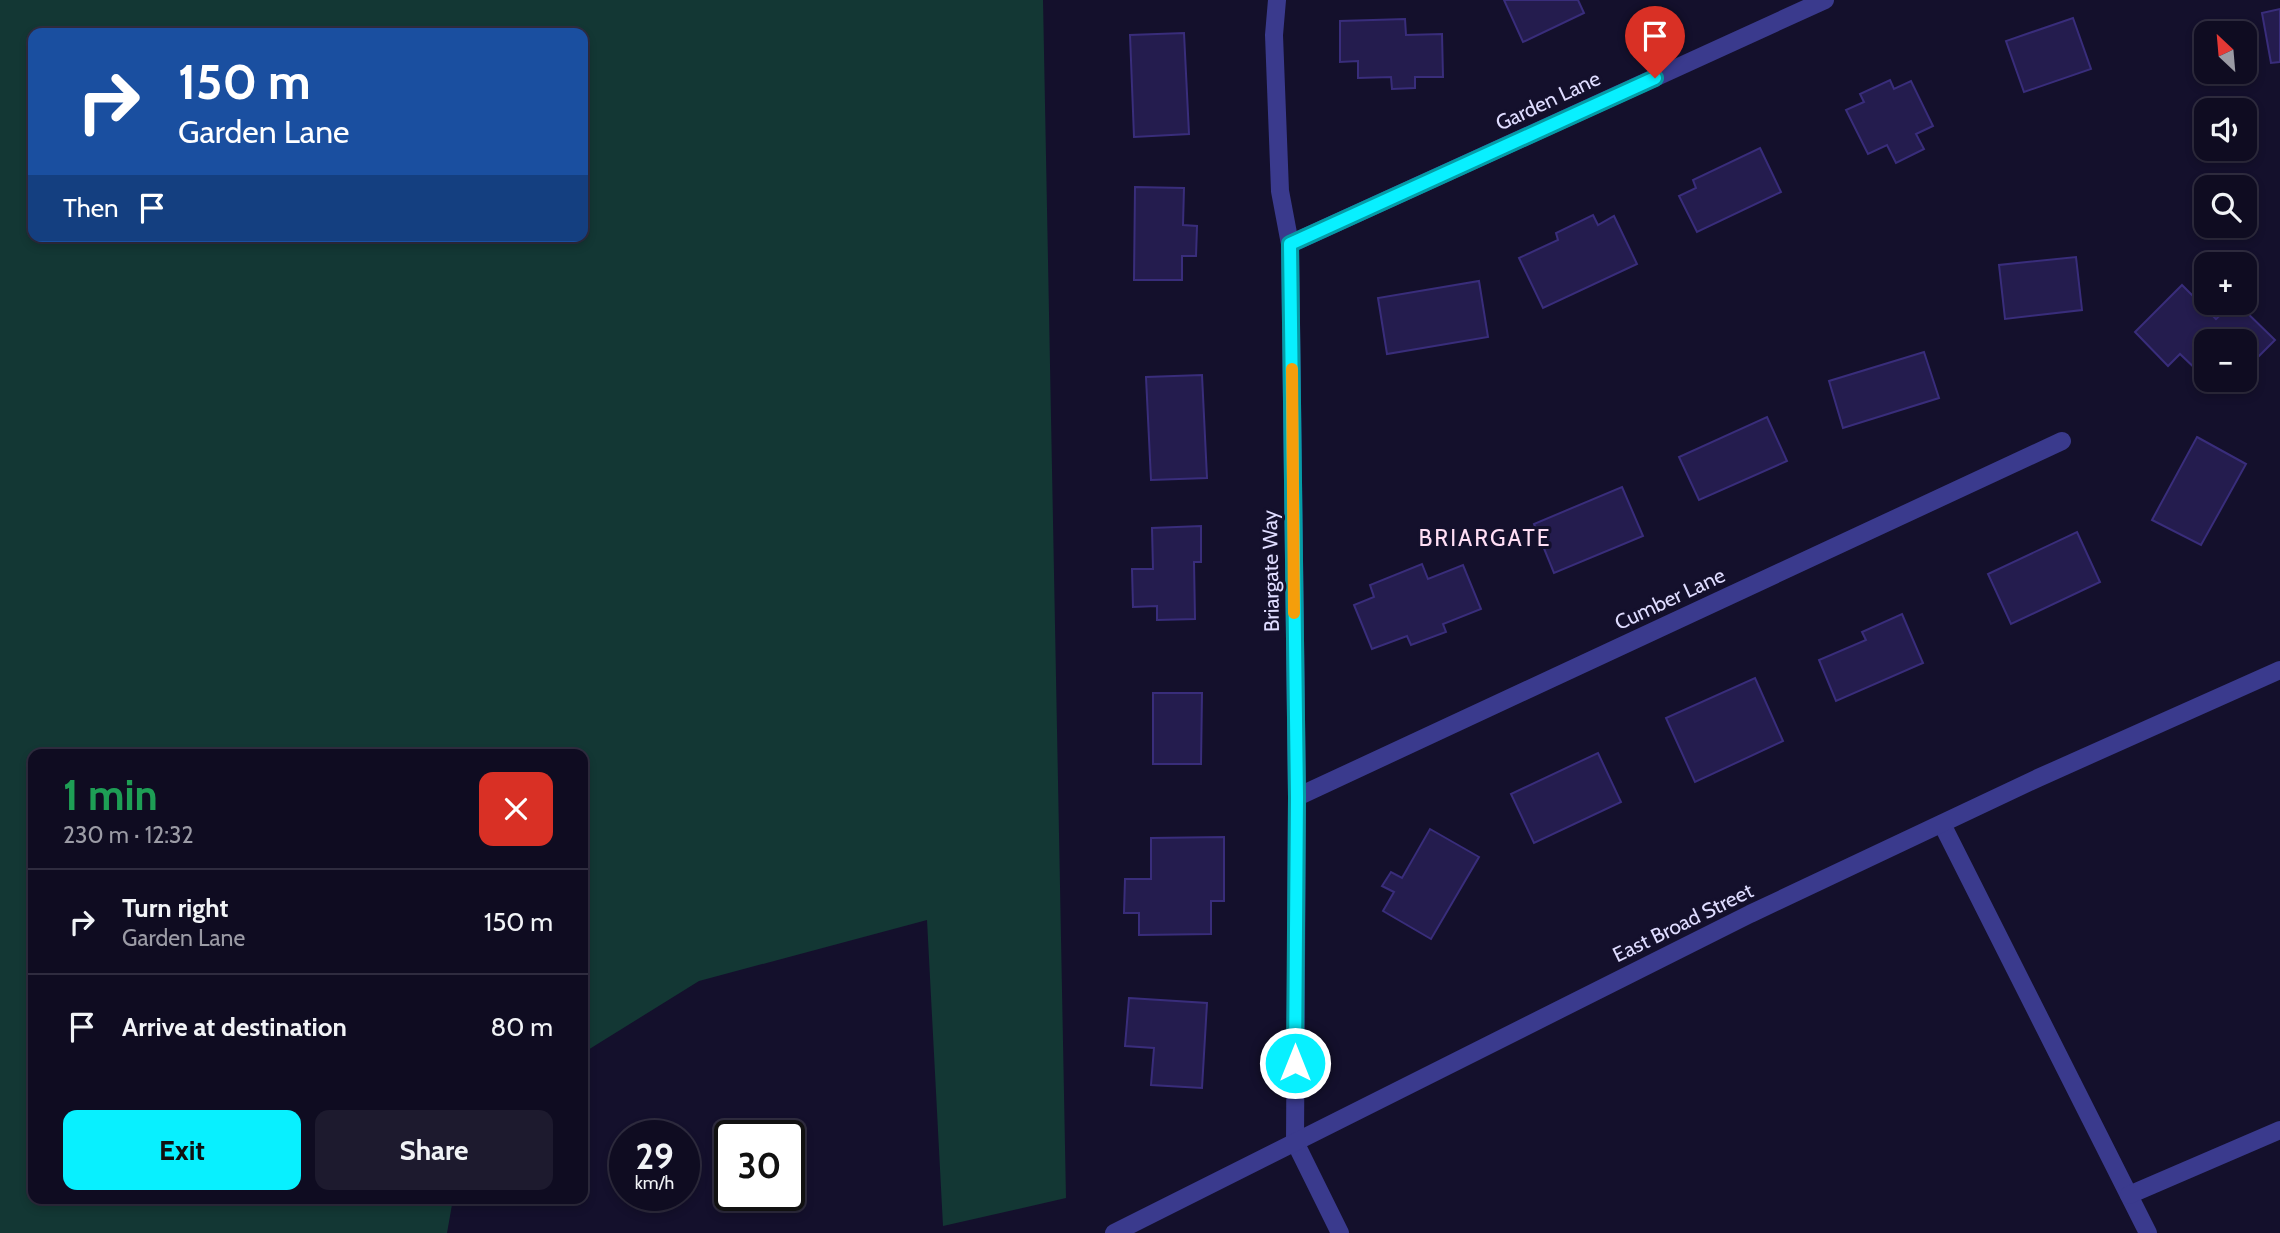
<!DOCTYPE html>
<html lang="en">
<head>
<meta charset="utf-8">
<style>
	:root { --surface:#0f0c21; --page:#1d1a2e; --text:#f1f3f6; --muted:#9b9ba5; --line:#2f2c3f; --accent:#08f0ff }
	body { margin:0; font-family:Cabin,sans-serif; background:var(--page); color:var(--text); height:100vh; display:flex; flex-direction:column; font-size:26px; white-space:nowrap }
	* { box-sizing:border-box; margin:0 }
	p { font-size:23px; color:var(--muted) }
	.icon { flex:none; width:38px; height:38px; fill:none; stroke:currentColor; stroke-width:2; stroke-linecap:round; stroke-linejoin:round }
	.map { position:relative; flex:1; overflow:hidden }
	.details { position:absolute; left:28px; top:749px; width:560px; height:455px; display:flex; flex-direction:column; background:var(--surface); border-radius:14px; box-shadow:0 4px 10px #0003,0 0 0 2px var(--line) }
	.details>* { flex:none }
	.hud { position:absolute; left:28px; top:28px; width:560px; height:214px; border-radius:14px; box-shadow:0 4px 10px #0003,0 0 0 2px var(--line); background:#1a4fa0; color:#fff; overflow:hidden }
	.needle { width:46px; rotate:334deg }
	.fabs { position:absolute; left:2194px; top:21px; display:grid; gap:14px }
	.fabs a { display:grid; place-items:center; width:63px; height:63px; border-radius:14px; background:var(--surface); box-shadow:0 4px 10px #0003,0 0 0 2px var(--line); font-size:35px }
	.speed { position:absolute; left:609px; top:1120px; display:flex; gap:14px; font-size:35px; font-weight:700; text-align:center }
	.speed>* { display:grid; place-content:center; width:91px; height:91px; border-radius:50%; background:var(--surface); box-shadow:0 4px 10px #0003,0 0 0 2px var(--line); line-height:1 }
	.speed small { font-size:18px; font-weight:400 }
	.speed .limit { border:4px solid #111; border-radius:10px; background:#fff; color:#111 }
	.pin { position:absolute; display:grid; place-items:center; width:60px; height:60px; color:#fff; margin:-72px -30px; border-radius:50% 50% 50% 0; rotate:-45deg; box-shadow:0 0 7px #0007 }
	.pin .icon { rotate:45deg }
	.me { position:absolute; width:77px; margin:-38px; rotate:0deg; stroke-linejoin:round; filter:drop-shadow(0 0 5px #0008) }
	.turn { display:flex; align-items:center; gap:24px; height:147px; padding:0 35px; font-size:32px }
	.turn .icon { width:91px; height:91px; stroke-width:2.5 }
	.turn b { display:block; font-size:49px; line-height:60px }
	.then { display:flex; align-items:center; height:66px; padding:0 35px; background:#0003; gap:14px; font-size:26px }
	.round { display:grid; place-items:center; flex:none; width:74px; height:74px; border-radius:14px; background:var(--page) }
	.overview { display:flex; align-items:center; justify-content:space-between; height:119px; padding:0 35px }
	h1 { font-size:42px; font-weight:700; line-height:52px; color:#1e9e55 }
	.cta { display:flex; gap:14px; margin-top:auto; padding:14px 35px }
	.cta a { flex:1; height:80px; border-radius:14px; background:var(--accent); color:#111; font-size:28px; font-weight:700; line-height:80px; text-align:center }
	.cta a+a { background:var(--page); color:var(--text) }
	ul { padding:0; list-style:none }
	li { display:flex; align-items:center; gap:21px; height:105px; padding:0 35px; border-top:2px solid var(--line) }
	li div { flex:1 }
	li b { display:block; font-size:26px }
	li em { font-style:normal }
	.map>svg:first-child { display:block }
	.green { fill:#133734; fill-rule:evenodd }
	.building { fill:#241c4e; stroke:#392d7b; stroke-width:2 }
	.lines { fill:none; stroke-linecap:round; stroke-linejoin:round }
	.minor { stroke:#3a3a8d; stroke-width:18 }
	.tertiary { stroke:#3a3a8d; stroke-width:18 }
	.route-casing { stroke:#059ca6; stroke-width:18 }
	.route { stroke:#08f0ff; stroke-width:12 }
	.slow { stroke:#f59e0b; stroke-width:12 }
	.labels { text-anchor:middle; stroke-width:6; stroke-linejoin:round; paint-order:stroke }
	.street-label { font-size:21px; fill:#dfdcff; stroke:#14102c }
	.neighbourhood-label { font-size:23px; letter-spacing:2px; fill:#ffdef4; stroke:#14102c }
</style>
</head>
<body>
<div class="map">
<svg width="2280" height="1233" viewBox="0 0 2280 1233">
	<rect width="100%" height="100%" fill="#14102c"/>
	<path class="green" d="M0,0h1043l23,1198 -123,28 -16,-306 -228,61 -116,72v-299h-550v445h420l-6,34h-447zM583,33v203h-550v-203z"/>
	<g class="building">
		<polygon points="1504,0 1578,0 1584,13 1523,42"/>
		<polygon points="2280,9 2280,62 2271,63 2262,13"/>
		<polygon points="2073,18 2091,69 2024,92 2006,41"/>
		<polygon points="1405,19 1406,35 1442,34 1443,77 1415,77 1415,88 1392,89 1391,77 1358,78 1358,61 1340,62 1340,21"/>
		<polygon points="1184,33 1189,134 1134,137 1130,35"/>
		<polygon points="1890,80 1894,89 1911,81 1933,126 1916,134 1924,149 1896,163 1887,145 1868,154 1846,110 1864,102 1860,94"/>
		<polygon points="1760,148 1781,192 1697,232 1679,196 1696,188 1693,180"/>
		<polygon points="1135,187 1184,188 1183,225 1197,226 1196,256 1182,256 1182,280 1134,280"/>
		<polygon points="1593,215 1598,225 1614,216 1637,264 1543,308 1519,258 1558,240 1556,233"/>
		<polygon points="2076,257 2082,310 2005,319 1999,265"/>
		<polygon points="1479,281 1488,337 1387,354 1378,298"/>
		<polygon points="2182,285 2216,319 2233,303 2237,303 2275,340 2245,370 2245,341 2207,341 2207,368 2201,374 2180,354 2168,366 2135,332"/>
		<polygon points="1924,352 1939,398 1843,428 1829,381"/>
		<polygon points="1202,375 1207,478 1151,480 1146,377"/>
		<polygon points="1767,417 1787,461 1699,500 1679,457"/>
		<polygon points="2197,437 2246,464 2201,545 2152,520"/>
		<polygon points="1622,487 1643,536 1554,573 1534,524"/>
		<polygon points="1201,526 1201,562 1194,562 1195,619 1157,620 1157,606 1133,607 1132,569 1153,569 1152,528"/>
		<polygon points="2077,532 2100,582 2011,624 1988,574"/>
		<polygon points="1422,564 1428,579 1463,565 1481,609 1443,624 1446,632 1411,645 1407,636 1372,649 1354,605 1374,597 1370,585"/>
		<polygon points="1902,614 1923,663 1836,701 1819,660 1866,640 1862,632"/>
		<polygon points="1755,678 1783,741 1695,782 1666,718"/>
		<polygon points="1153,693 1202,693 1201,764 1153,764"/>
		<polygon points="1598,753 1621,802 1534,843 1511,794"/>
		<polygon points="1430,829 1479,857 1431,939 1383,911 1394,892 1382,886 1391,872 1402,878"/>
		<polygon points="1224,837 1224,901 1211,901 1211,934 1139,935 1139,913 1124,913 1125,879 1151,879 1151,838"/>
		<polygon points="1129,998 1207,1003 1202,1088 1151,1085 1154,1048 1125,1046"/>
	</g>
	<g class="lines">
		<g class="minor">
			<polyline points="1277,0 1274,35 1280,191 1290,244 1297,797 1295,1142 1340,1233"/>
			<polyline points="1290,244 1825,0"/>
			<polyline points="1297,797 2062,441"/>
			<polyline points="1942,824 2148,1233"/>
			<polyline points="2129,1195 2280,1130"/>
		</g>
		<polyline class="tertiary" points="1114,1233 1750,914 2038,778 2280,670"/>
	</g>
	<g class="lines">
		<defs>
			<polyline id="route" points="1295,1063 1297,797 1290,244 1655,78"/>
		</defs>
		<use href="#route" class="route-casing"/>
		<use href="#route" class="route"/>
		<polyline class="slow" points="1292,369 1294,613"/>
	</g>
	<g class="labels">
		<g class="street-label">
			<text transform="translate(1548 101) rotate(-25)" y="7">Garden Lane</text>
			<text transform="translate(1271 571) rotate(-91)" y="7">Briargate Way</text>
			<text transform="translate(1670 599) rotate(-25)" y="7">Cumber Lane</text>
			<text transform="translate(1683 923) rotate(-26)" y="7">East Broad Street</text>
		</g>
		<g class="neighbourhood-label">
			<text x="1485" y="546">BRIARGATE</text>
		</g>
	</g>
</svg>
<div class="fabs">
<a><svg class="needle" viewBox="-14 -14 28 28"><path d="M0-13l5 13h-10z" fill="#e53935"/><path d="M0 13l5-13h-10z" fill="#9b9ba5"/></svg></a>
<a><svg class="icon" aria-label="sound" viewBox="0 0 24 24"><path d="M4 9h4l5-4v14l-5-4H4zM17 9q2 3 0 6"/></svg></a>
<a><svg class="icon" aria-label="search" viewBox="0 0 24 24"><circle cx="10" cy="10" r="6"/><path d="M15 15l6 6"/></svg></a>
<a>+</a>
<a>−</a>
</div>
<div class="speed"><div>29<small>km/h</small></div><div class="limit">30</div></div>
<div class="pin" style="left:1655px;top:78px;background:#d93025"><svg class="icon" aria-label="arrive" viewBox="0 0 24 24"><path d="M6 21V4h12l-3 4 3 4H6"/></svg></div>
<svg class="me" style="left:1295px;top:1063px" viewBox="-20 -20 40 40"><circle r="17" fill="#08f0ff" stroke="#fff" stroke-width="3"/><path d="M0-11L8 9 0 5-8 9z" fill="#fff"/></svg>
<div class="hud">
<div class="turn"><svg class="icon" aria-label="right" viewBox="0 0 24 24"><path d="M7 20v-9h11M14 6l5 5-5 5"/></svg><div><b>150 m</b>Garden Lane</div></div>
<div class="then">Then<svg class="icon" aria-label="arrive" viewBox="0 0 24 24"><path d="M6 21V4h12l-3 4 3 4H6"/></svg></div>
</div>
<section class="details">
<div class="overview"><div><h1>1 min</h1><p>230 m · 12:32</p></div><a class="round" style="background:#d93025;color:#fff"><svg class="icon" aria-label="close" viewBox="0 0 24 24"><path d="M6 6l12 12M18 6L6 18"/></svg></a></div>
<ul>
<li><svg class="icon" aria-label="right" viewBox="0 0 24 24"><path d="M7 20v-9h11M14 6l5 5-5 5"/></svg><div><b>Turn right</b><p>Garden Lane</p></div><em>150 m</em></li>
<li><svg class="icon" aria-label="arrive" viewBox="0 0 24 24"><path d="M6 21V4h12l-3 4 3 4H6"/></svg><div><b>Arrive at destination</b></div><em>80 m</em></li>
</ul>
<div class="cta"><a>Exit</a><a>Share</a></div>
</section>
</div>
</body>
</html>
